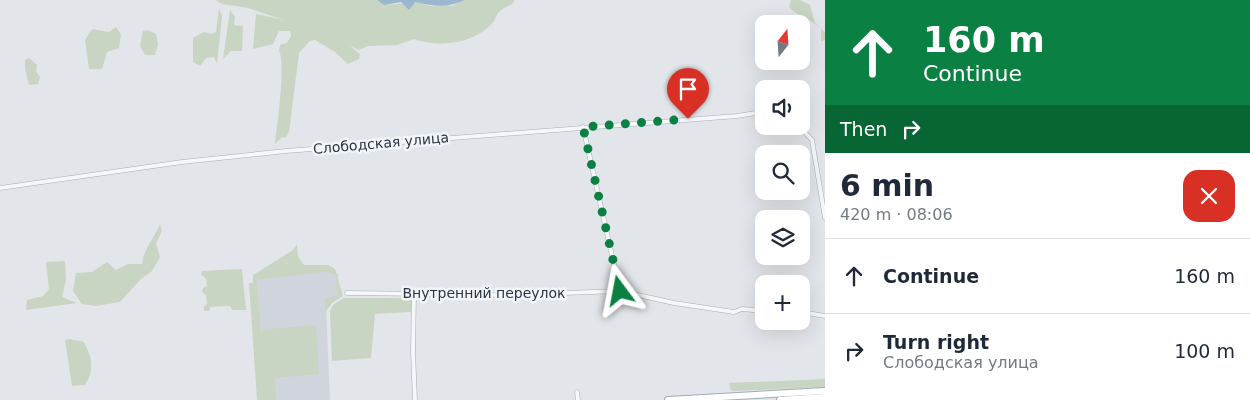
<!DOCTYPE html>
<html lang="en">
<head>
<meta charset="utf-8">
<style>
	:root { --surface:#fff; --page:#f6f6f7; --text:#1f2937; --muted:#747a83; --line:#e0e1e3 }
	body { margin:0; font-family:"DejaVu Sans",sans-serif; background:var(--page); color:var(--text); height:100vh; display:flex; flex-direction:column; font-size:19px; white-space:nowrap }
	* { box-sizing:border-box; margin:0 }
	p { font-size:16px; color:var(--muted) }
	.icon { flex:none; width:28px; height:28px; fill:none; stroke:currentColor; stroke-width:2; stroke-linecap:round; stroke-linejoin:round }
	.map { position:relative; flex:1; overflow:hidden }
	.side { display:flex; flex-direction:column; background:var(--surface); width:425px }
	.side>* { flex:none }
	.top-card { background:#0b8043; color:#fff; overflow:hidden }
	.needle { width:32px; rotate:17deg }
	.controls { position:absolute; left:755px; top:15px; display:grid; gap:10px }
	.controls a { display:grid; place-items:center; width:55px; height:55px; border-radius:10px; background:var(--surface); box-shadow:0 5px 20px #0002; font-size:25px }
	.pin { position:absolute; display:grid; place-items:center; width:42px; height:42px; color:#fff; margin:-51px -21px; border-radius:50% 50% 50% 0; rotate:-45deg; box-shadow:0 0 5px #0007 }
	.pin .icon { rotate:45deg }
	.me { position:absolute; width:55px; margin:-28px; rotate:347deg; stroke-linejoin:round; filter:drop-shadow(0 0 4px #0008) }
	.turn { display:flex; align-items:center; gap:18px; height:105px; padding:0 15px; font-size:22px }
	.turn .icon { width:65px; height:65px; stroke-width:2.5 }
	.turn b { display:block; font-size:35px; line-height:42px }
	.then { display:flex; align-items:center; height:48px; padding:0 15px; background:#0003; gap:10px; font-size:19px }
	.round { display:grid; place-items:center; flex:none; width:52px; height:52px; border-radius:15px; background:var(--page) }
	.overview { display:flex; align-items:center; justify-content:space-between; height:85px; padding:0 15px }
	h1 { font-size:30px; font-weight:600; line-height:38px }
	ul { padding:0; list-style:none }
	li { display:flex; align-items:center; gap:15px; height:75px; padding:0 15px; border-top:1px solid var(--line) }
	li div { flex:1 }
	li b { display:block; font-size:19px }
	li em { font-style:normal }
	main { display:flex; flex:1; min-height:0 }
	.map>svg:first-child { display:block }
	.built { fill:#d0d5dd }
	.green { fill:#c8d5c2 }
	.water { fill:#9bb6cd }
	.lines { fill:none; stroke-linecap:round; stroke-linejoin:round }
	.street-casing { stroke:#a7adb6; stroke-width:5 }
	.primary-casing { stroke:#a0abb8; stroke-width:8 }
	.street { stroke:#f5f7f9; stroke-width:4 }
	.primary { stroke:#fff; stroke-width:6 }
	.route { stroke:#0b8043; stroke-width:9; stroke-dasharray:0 16.2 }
	.labels { text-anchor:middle; stroke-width:5; stroke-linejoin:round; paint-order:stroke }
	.street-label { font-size:14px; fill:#293444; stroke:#f2f5f8 }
</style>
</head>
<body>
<main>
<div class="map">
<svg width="825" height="400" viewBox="0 0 825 400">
	<rect width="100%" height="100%" fill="#e2e6eb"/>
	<polygon class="built" points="333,270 338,275 339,297 326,307 330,400 263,400 254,277"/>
	<g class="green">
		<path d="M215,0h162l7,5 31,-3 16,4 12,-2 9,2 13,-6h50c-4,7 -10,6 -15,11 -3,2 -4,7 -6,10 -18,23 -55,27 -80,18l-17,6 -29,1 -9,4 -9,-4 10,8 -1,5 -11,5 -13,-12 -20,-12 -5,1 -11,12 -10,79 -3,5 -5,1 -6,6c2,-19 11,-80 4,-93l1,-6 7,-2 4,-7 -1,-5h-11l-6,13 -20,5 3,-35 28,6 -36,-12 -26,-4z"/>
		<path d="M791,0h9l10,5 5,18 10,9v8l-4,2v-13c-10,-10 -22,-12 -32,-22z"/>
		<polygon points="219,8 222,16 217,64 214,57 206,58 200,66 193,62 193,38 204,32 212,34 216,32"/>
		<polygon points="230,10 235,17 234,25 243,26 242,51 231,51 223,59"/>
		<polygon points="116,27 121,34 119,48 107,52 102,69 89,69 85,40 92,29 109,32"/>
		<polygon points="148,30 156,34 158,44 155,55 145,55 140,46 143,31"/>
		<polygon points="29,58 37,65 36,71 40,77 38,84 29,85 25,69 25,60"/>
		<path d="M160,224l2,7 -6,12 4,14 -8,14 -11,8 -21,23 -24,4 -14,-2 -9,-13 3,-18 16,-1 15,-10 9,8 12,-6h14c2,-16 12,-25 18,-40z"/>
		<polygon points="297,244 298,257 304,265 328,265 335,269 343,296 332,303 326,311 325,298 337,296 336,274 330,274 329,271 257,280 261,333 265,327 269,329 316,325 319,374 275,378 276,400 257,400 249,283 253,283 253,275 293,250"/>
		<polygon points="65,261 66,280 62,297 77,303 26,310 27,300 43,296 49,289 46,262"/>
		<polygon points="242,269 246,310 232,310 230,306 210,307 209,311 204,311 204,306 207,304 206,295 202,292 203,288 207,286 206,278 201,275 202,271"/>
		<polygon points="344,298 412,298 411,312 375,314 371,358 332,361 330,312 333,305"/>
		<path d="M70,339l14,3c8,16 11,27 1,43l-13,1 -7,-46z"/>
		<polygon points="825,379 825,387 734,391 731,390 729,383"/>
	</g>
	<path class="water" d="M377,0h88c-16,8 -33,6 -50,2l-6,8 -8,-8 -17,3z"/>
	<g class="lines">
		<defs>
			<g id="street">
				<polyline points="799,126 812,140 825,218"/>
				<polyline points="583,127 620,291"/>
				<polyline points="0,188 182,162 286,151 737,116 756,113 764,115"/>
				<polyline points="347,293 509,295 620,291 674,303 734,312 742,309 764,311"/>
				<polyline points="414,294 413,352 415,400"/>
				<polyline points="801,312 825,316"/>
				<polyline points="577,392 578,400"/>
			</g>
			<g id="primary">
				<polyline points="668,400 825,391"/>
				<polyline points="780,400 825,397"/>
			</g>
		</defs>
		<use href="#street" class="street-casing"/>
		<use href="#primary" class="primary-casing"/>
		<use href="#street" class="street"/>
		<use href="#primary" class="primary"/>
	</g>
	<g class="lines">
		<polyline class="route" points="620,291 583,127 688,119"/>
	</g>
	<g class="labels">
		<g class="street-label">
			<text transform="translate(381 143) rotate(-5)" y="5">Слободская улица</text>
			<text x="484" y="298">Внутренний переулок</text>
		</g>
	</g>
</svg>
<div class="controls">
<a><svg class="needle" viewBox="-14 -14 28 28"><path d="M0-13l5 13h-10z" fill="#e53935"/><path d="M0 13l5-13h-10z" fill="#747a83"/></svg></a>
<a><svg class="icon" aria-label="sound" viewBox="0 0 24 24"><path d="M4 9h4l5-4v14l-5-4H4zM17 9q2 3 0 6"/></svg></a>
<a><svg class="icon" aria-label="search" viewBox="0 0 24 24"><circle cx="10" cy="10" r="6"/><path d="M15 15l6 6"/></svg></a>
<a><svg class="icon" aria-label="layers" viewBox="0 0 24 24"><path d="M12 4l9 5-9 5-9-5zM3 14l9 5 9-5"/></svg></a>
<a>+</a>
</div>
<div class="pin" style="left:688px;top:119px;background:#d93025"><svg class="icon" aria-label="arrive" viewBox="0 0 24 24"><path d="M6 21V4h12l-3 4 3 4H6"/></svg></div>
<svg class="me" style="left:620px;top:291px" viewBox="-20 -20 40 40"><path d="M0-17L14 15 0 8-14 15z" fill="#0b8043" stroke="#fff" stroke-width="4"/></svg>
</div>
<section class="side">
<div class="top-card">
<div class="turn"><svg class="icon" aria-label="ahead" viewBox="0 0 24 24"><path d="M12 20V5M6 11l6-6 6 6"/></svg><div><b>160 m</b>Continue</div></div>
<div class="then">Then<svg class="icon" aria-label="right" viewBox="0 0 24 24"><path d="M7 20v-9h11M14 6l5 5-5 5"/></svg></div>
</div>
<div class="overview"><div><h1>6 min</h1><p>420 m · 08:06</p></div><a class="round" style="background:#d93025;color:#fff"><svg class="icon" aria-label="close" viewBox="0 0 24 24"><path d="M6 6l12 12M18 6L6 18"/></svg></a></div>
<ul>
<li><svg class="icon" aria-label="ahead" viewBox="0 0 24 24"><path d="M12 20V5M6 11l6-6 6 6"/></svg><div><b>Continue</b></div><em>160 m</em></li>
<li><svg class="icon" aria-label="right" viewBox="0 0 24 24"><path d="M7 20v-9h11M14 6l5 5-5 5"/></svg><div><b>Turn right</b><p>Слободская улица</p></div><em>100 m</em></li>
</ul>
</section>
</main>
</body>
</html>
